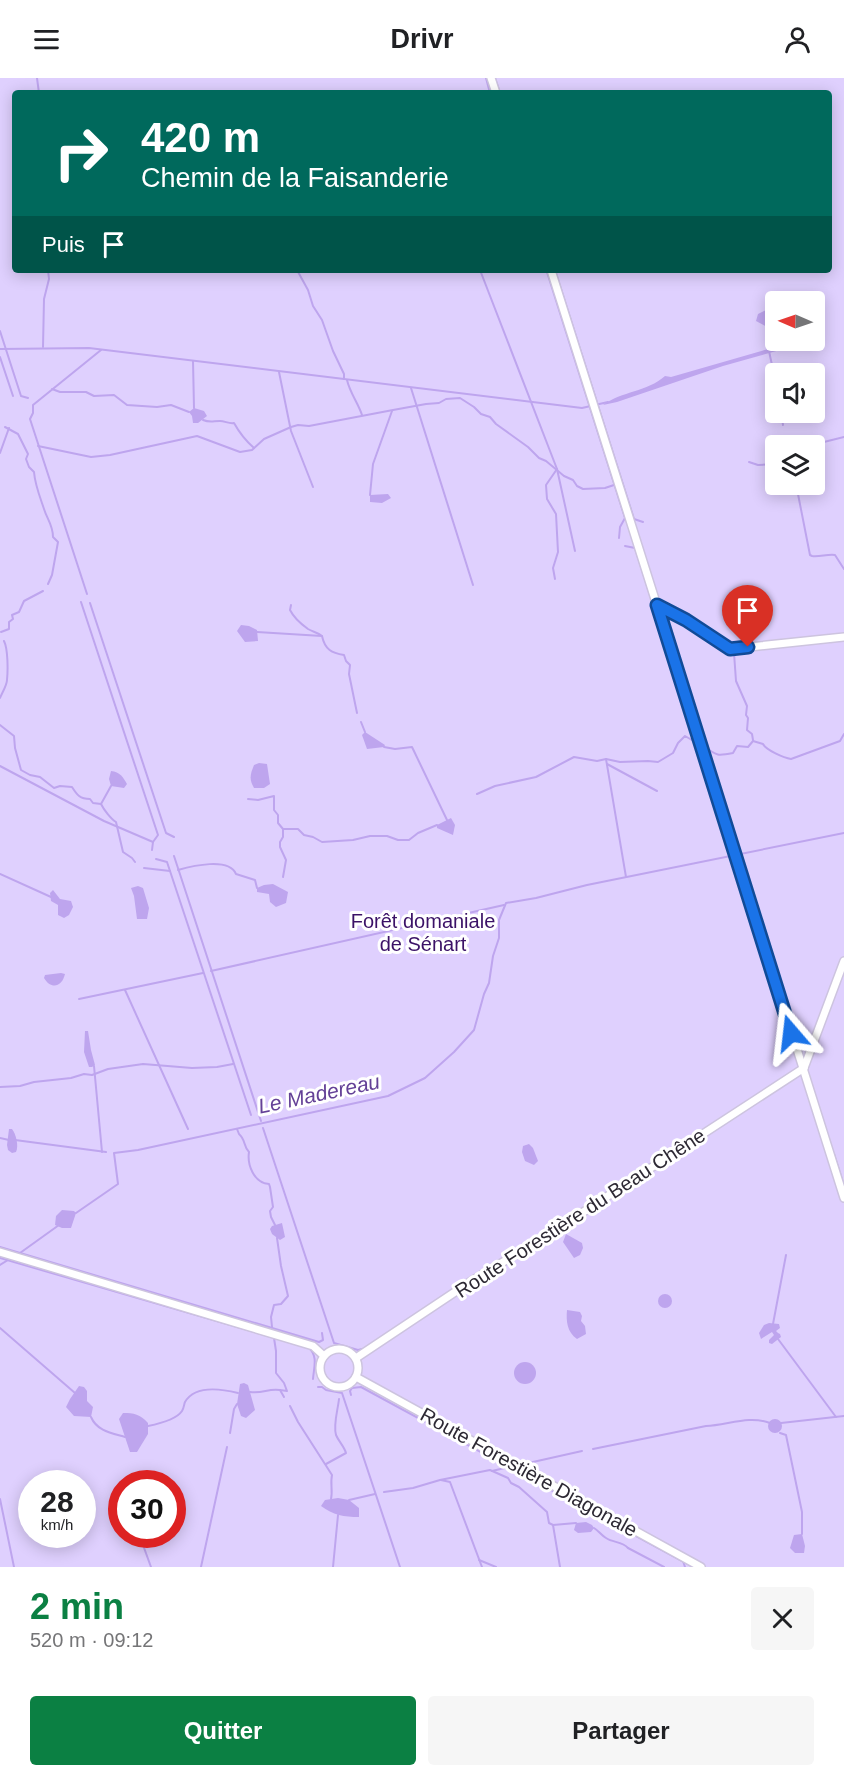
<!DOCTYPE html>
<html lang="fr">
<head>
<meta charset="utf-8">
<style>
	:root { --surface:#fff; --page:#f6f6f6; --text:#202124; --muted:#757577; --accent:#0b8043 }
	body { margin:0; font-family:Arial,sans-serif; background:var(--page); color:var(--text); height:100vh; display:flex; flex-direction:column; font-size:22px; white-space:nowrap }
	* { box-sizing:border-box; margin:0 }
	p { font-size:20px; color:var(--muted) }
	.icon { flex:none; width:33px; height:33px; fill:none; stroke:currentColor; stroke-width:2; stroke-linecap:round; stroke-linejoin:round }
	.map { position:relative; height:1489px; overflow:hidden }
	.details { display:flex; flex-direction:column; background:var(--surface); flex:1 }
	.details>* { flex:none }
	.top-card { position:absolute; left:12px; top:12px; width:820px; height:183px; border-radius:6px; box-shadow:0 3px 15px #0003; background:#00695c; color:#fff; overflow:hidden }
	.needle { width:39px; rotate:272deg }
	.tools { position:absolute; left:765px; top:213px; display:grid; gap:12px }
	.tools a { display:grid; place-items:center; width:60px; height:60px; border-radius:6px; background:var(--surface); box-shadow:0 3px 15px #0003; font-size:30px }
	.speed { position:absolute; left:18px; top:1392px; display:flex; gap:12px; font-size:30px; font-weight:700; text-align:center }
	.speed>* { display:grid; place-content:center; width:78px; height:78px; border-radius:50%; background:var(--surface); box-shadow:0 3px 15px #0003; line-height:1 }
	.speed small { font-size:15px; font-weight:400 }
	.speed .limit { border:9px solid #d22; background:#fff; color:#111 }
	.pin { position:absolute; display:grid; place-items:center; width:51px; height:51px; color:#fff; margin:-62px -26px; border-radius:50% 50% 50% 0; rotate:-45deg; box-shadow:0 0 6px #0007 }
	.pin .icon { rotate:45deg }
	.me { position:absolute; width:66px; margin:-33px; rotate:343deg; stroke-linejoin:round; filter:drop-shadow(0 0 4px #0008) }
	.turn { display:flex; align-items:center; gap:21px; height:126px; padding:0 30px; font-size:27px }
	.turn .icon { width:78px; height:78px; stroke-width:2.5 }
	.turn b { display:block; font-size:42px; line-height:51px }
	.then { display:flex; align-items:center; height:57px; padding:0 30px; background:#0003; gap:12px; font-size:22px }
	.round { display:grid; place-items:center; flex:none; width:63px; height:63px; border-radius:6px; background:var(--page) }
	.overview { display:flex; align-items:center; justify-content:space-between; height:102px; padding:0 30px }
	h1 { font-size:36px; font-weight:600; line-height:45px; color:var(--accent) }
	.button { display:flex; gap:12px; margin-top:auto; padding:12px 30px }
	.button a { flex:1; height:69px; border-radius:6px; background:var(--accent); color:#fff; font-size:24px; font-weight:600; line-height:69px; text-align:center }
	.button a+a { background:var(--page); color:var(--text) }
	header { display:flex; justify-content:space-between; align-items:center; height:78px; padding:0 30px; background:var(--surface); font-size:27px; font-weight:600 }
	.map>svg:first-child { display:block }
	.green { fill:#dfd0fe; fill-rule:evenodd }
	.water { fill:#bea5ee }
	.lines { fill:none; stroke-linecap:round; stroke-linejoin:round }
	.stream { stroke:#bea5ee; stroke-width:2 }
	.street-casing { stroke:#cdc4df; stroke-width:10 }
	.street { stroke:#fff; stroke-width:7 }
	.route-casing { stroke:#114b97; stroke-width:15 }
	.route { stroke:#1a73e8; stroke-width:10 }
	.labels { text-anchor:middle; stroke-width:6; stroke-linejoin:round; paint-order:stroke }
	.park-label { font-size:20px; fill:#3b1267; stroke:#fff }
	.street-label { font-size:20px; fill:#2d2934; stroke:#fff }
	.water-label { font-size:21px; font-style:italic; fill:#644197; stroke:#fff }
</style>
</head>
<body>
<header><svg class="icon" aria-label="menu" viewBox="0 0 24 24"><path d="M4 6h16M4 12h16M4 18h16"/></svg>Drivr<svg class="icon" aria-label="person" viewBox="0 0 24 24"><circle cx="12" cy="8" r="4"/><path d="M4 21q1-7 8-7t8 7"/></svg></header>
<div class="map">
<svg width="844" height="1489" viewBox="0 0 844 1489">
	<rect width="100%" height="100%" fill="#f5f1fd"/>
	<path class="green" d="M0,0h844v1489h-844zM15,15h815v177h-815zM776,224h38v38h-38zM776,296h38v38h-38zM776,368h38v38h-38zM32,1406h50v50h-50zM122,1406h50v50h-50z"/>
	<g class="water">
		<polygon points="775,230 775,253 756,243 758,236 768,231"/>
		<path d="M796,263h16l-89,25 -106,36 -14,3c19,-14 44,-13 62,-29l6,1z"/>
		<polygon points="194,330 204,333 207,338 198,345 193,345 192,338 189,334"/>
		<polygon points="388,416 391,420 382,425 370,424 370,417"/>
		<polygon points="241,547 249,548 257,552 258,563 245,564 237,553"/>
		<polygon points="365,654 385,667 384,669 367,671 362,657"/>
		<path d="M259,685l8,1 3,20 -6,4h-10c-5,-9 -4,-13 0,-23z"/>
		<path d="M111,693c9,1 12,6 16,13l-3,4 -13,-2 -2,-7z"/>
		<polygon points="451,740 455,747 453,757 437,750 437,747"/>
		<polygon points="273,806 288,814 286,825 276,829 270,824 269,816 257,814 257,810 264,807"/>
		<polygon points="138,808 143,810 149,830 147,841 137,841 134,818 131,810"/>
		<polygon points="53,812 60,821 71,823 73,829 69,837 64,840 58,837 58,827 51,823 50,815"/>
		<path d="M61,895l4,1c-3,13 -14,16 -21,4l1,-3z"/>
		<polygon points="85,953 88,953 91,972 95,987 92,989 89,989 84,974"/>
		<path d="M9,1051h3c4,5 7,17 4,23l-4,1 -4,-3 -1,-5z"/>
		<polygon points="529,1066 533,1070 538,1083 534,1087 525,1083 522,1074 523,1068"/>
		<polygon points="62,1132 74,1133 76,1135 71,1150 62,1150 55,1147 56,1138"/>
		<polygon points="282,1145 285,1159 280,1162 272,1156 270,1151 272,1148"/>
		<polygon points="566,1156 582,1165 583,1170 580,1177 574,1180 563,1164"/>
		<circle cx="665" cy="1223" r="7"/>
		<path d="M567,1232l13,2 2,4 -1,5 4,5 1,8 -9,5c-10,-7 -11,-18 -10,-29z"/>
		<polygon points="769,1245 779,1246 780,1250 776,1253 778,1255 780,1256 781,1259 772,1266 769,1265 769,1262 774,1257 772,1254 761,1261 759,1255 764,1247"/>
		<circle cx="525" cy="1295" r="11"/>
		<polygon points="244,1305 248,1307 255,1332 246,1340 241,1338 237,1326 240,1306"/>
		<polygon points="79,1308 84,1309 87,1313 87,1323 93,1329 91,1339 74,1338 66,1329 70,1321"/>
		<path d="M123,1335c11,0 17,1 25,10v11l-11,18h-7l-11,-33z"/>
		<circle cx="775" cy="1348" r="7"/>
		<path d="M338,1420l11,2 10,8v9c-15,0 -26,-2 -38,-11l4,-6z"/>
		<polygon points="586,1444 592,1447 594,1450 591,1454 578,1455 574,1452 576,1445"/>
		<polygon points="802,1456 805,1468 804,1475 795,1475 790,1470 794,1457"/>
	</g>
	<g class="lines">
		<g class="stream">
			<polyline points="37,0 39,15"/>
			<polyline points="486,0 490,15"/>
			<polyline points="495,0 500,15"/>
			<polyline points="297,192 308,212 313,228 322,242 333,273 344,296 344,301"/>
			<polyline points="480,192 557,391 575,473"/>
			<polyline points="543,192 547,194 625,440 620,449 619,460"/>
			<polyline points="555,192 634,441 643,444"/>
			<polyline points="0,253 21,318 28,320"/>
			<polyline points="43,269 44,221 49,201 48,192"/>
			<polyline points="0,271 89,270 582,330 608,324"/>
			<polyline points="769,273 776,306"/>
			<polyline points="0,279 13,318"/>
			<polyline points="193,283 194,330"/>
			<polyline points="279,294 291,353 313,409"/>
			<path d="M347,302c3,13 11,23 15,35"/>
			<polyline points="411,310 473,507"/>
			<polyline points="52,311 60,314 86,314 94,318 114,317 127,327 157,329 171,327 189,334"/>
			<polyline points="781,334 783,347"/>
			<path d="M203,342c7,3 10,1 17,1 5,0 9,3 14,2 5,9 12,18 20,25"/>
			<path d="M5,349l13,7 10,20 -2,5 3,8 5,5c1,13 6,25 10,37 3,10 9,16 9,28l5,5 -6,33 -4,9"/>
			<polyline points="38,368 91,379 110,377 197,358 240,374 252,372 264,361 291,349 298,347 309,348 393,332 426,326 439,325 446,321 460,320 474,329 481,336 490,339 496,346 528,369 539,380 546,383 564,398 573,402 577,408 583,411 605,410 614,407"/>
			<polyline points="808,368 844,359"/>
			<polyline points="0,375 9,350"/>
			<polyline points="749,384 758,387 776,386"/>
			<path d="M796,406l14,71 2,1c8,1 15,-2 23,-1l9,14"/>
			<polyline points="370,417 373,386 392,333"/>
			<polyline points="625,468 635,470 685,627"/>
			<polyline points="555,501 553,490 558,474 556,436 547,421 546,407 557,391"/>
			<polyline points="87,516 30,341 33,335 33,327 101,272"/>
			<polyline points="81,524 158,757 153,764"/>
			<polyline points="90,525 166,755 174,759"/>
			<path d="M291,527l-1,5c4,8 11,14 18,19 5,3 9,3 14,7"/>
			<polyline points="1,554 9,551 9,544 13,541 12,537 19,534 24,523 43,513"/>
			<path d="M257,554l65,4c3,14 10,17 22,19l2,6 4,4 -1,9 8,39"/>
			<polyline points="734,575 736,603 747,628 746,637 748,640 747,652 752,656 753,662"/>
			<path d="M0,620c2,-5 7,-13 7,-18 1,-10 1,-31 -3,-39"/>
			<polyline points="361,644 365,654"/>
			<path d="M0,647l14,11 1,12 6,22 9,5 10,2 14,11 6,-2 12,1c5,8 8,12 18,12l3,4 8,1c3,6 10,15 15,18l7,30 9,6 3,4"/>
			<polyline points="384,669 395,671 412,669 447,742"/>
			<path d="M705,669c12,9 13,9 28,6l4,-7 11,1 5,-6 10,3c3,6 21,14 28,15l49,-18 4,-7"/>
			<polyline points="606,681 626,799"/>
			<polyline points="702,681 731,776"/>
			<polyline points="607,686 657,713"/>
			<polyline points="0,688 104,743 153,764 152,772"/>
			<polyline points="477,716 495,708 536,699 574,679 597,683 606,681 620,684 648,683 658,684 673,675 678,665 685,658 697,665"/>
			<polyline points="248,721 258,722 274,718 274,732 278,737 278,745 283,751"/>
			<polyline points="101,726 111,708"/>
			<polyline points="174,778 261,1043"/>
			<polyline points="156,781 167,784 251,1037"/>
			<polyline points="144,790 170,793"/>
			<path d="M178,792c14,-4 51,-13 58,4l19,6 2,8"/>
			<polyline points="0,796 51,819"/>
			<polyline points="283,799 286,782 280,769 280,764 283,759 283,751 298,751 304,757 313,759 322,764 353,762 370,758 387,758 398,762 409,762 418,755 437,747"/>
			<polyline points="211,893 504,827"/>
			<polyline points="125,912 188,1051"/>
			<polyline points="79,921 203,895"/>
			<polyline points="94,988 102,1074"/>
			<polyline points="0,1009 20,1008 34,1004 71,1000 84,996 92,997 108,991 143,986 192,990 217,989 233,986"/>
			<polyline points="263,1050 334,1265 358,1272 362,1271"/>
			<path d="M237,1051l2,5c7,6 4,12 10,18 -2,13 5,31 20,32l1,3 3,20 -3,4 1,6 4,8"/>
			<polyline points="0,1060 9,1062"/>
			<polyline points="15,1062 106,1074"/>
			<polyline points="834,1076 844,1108"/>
			<polyline points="76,1135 118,1106 114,1075 138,1072 388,1018 425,1000 454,974 474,952 484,916 489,905 493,878 499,860 499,842 506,825 536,820 587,807 844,755"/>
			<polyline points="0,1169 319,1264 323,1262 322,1255"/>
			<polyline points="20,1175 59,1147"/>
			<path d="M0,1180l309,90c9,8 5,19 4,31"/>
			<polyline points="0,1187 8,1182"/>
			<polyline points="773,1246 786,1177"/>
			<polyline points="272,1249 271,1239 274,1227 281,1226 288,1218 281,1188 277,1160"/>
			<polyline points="0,1250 75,1315"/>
			<polyline points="274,1260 276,1273 276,1295 284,1305 287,1313 280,1312"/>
			<polyline points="778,1261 836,1339"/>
			<polyline points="318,1309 322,1309 326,1312 342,1315 400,1489"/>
			<path d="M250,1314c13,2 18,-4 30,-2l4,7"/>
			<polyline points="351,1317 350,1313 352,1310 361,1309 693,1489"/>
			<path d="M290,1328l8,16 34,53c-2,9 1,15 -1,24"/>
			<path d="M91,1339c6,14 20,16 34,20"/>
			<polyline points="781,1345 844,1338"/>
			<path d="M148,1348c10,-2 28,-6 34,-15 2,-3 2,-7 3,-9 10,-17 37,-13 53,-9"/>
			<polyline points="230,1355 234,1331 237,1326"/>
			<polyline points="780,1355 786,1357 802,1434 802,1456"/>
			<path d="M593,1371l113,-23c22,-1 43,-11 64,-3"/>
			<path d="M326,1386l20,-11c-2,-7 -7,-11 -10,-18 -3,-10 2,-26 3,-36"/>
			<polyline points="524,1386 582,1373"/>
			<polyline points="492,1393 509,1389"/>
			<polyline points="441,1402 450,1404 482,1489"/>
			<polyline points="384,1414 413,1410 440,1402 490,1392 508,1400 511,1405 519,1409 547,1434 549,1445 553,1447 576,1445"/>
			<polyline points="0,1421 14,1489"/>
			<polyline points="349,1422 375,1416"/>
			<polyline points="553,1447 560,1489"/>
			<path d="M594,1450c5,3 7,7 12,10 7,5 16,3 22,10l36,19"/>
			<polyline points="139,1456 151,1489"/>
			<polyline points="479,1482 496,1489"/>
			<polyline points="683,1483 685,1489"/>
			<polyline points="201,1489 227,1369"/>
			<polyline points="333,1489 338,1437"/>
		</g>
		<defs>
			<g id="street">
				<polyline points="491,0 496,15"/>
				<polyline points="551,192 844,1120"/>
				<polyline points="657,527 686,542 730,571 844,559"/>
				<polyline points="804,990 844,883"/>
				<polyline points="0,1174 313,1268 324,1278"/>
				<circle cx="339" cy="1290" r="19"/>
				<polyline points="356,1280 473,1202 545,1159 804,990"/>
				<polyline points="356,1299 701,1489"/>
			</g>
		</defs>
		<use href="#street" class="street-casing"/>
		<use href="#street" class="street"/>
	</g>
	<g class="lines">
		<defs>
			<polyline id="route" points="748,569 730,571 686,542 657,527 791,955"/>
		</defs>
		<use href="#route" class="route-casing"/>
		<use href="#route" class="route"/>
	</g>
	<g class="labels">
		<g class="park-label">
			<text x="423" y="850">Forêt domaniale<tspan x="423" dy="23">de Sénart</tspan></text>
		</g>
		<g class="street-label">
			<text transform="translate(580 1135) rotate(-33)" y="7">Route Forestière du Beau Chêne</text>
			<text transform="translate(529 1394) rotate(29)" y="7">Route Forestière Diagonale</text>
		</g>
		<g class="water-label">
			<text transform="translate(319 1016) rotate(-12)" y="7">Le Madereau</text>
		</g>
	</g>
</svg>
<div class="tools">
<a><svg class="needle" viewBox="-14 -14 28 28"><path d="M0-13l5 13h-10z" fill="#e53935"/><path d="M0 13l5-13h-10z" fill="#757577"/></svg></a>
<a><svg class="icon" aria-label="sound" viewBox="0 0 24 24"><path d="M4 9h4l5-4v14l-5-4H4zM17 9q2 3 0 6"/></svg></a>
<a><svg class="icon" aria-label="layers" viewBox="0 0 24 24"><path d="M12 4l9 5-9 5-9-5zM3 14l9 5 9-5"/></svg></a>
</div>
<div class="speed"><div>28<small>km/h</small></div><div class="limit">30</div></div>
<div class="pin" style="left:748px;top:569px;background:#d93025"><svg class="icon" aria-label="arrive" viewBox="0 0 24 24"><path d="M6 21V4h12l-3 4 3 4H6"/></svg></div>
<svg class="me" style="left:791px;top:955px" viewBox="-20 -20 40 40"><path d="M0-17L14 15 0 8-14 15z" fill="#1a73e8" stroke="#fff" stroke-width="4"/></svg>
<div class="top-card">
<div class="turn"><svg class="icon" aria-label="right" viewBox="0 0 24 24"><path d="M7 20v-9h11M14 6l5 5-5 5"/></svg><div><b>420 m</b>Chemin de la Faisanderie</div></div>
<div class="then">Puis<svg class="icon" aria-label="arrive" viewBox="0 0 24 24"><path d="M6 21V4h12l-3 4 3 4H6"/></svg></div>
</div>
</div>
<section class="details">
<div class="overview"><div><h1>2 min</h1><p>520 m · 09:12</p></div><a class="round"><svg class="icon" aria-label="close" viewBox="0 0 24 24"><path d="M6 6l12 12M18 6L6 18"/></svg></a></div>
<div class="button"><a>Quitter</a><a>Partager</a></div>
</section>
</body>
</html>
